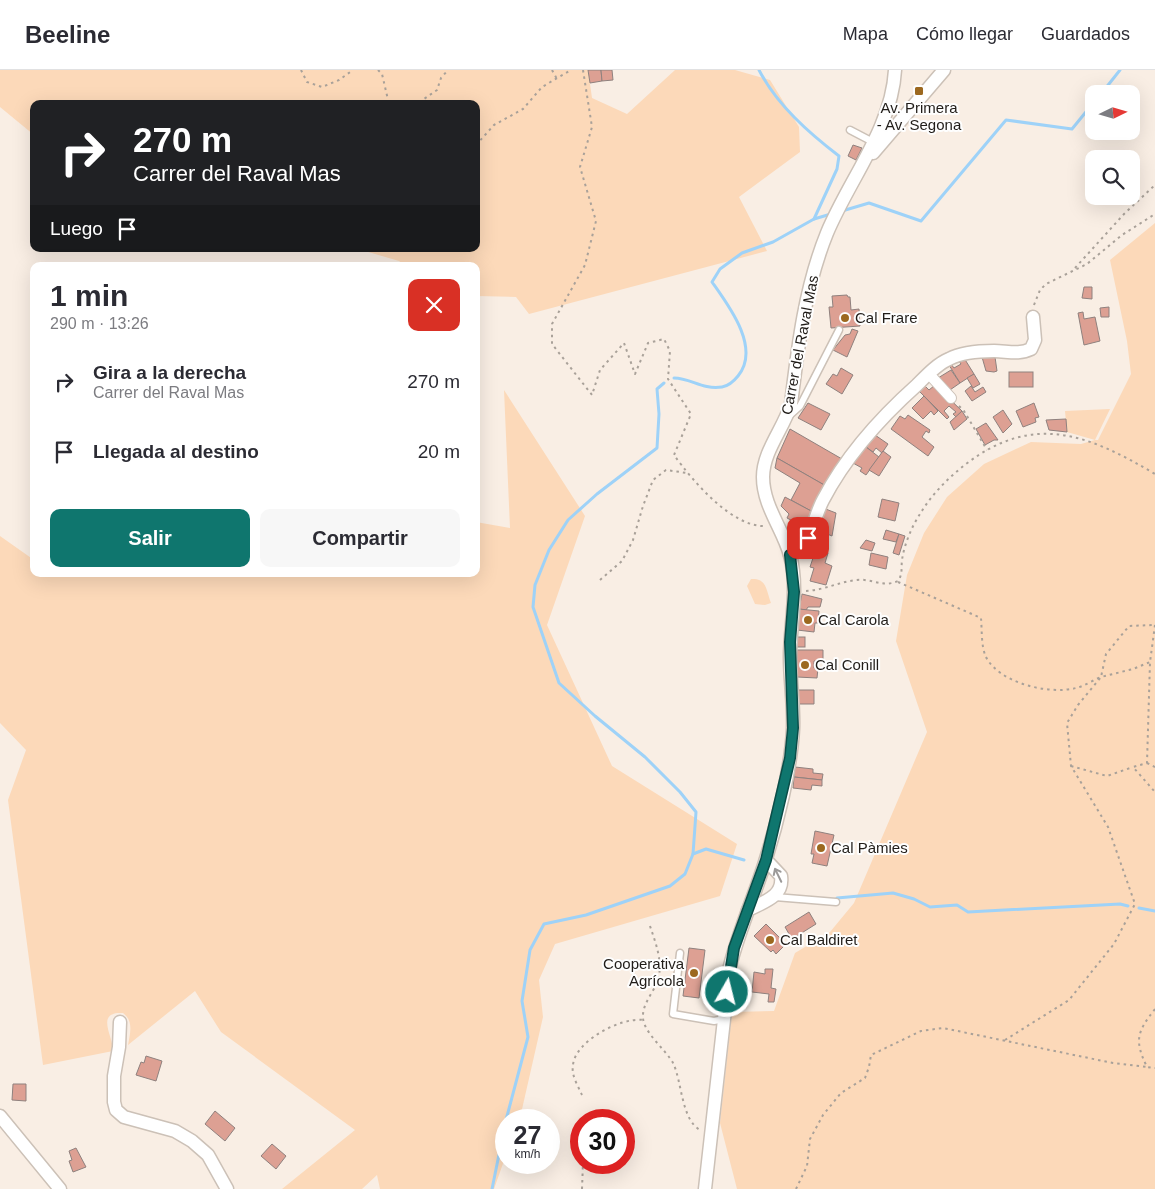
<!DOCTYPE html>
<html lang="es">
<head>
<meta charset="utf-8">
<style>
	:root { --surface:#fff; --page:#f7f7f7; --text:#2b2b33; --muted:#7c7c81; --line:#e1e1e2; --accent:#0f766e }
	body { margin:0; font-family:Helvetica,sans-serif; background:var(--page); color:var(--text); height:100vh; display:flex; flex-direction:column; font-size:19px; white-space:nowrap }
	* { box-sizing:border-box; margin:0 }
	p { font-size:16px; color:var(--muted) }
	.icon { flex:none; width:28px; height:28px; fill:none; stroke:currentColor; stroke-width:2; stroke-linecap:round; stroke-linejoin:round }
	.map { position:relative; flex:1; overflow:hidden }
	.side { position:absolute; left:30px; top:192px; width:450px; height:315px; display:flex; flex-direction:column; background:var(--surface); border-radius:10px; box-shadow:0 5px 20px #0002 }
	.side>* { flex:none }
	.guide { position:absolute; left:30px; top:30px; width:450px; height:152px; border-radius:10px; box-shadow:0 5px 20px #0002; background:#202124; color:#fff; overflow:hidden }
	.needle { width:32px; rotate:85deg }
	.fabs { position:absolute; left:1085px; top:15px; display:grid; gap:10px }
	.fabs a { display:grid; place-items:center; width:55px; height:55px; border-radius:10px; background:var(--surface); box-shadow:0 5px 20px #0002; font-size:25px }
	.speed { position:absolute; left:495px; top:1039px; display:flex; gap:10px; font-size:25px; font-weight:700; text-align:center }
	.speed>* { display:grid; place-content:center; width:65px; height:65px; border-radius:50%; background:var(--surface); box-shadow:0 5px 20px #0002; line-height:1 }
	.speed small { font-size:12px; font-weight:400 }
	.speed .limit { border:8px solid #d22; background:#fff; color:#111 }
	.pin { position:absolute; display:grid; place-items:center; width:42px; height:42px; color:#fff; margin:-21px; border-radius:10px; box-shadow:0 2px 8px #0006 }
	.me { position:absolute; width:55px; margin:-28px; rotate:8deg; stroke-linejoin:round; filter:drop-shadow(0 0 4px #0008) }
	.turn { display:flex; align-items:center; gap:18px; height:105px; padding:0 20px; font-size:22px }
	.turn .icon { width:65px; height:65px; stroke-width:2.5 }
	.turn b { display:block; font-size:35px; line-height:42px }
	.then { display:flex; align-items:center; height:48px; padding:0 20px; background:#0003; gap:10px; font-size:19px }
	.round { display:grid; place-items:center; flex:none; width:52px; height:52px; border-radius:10px; background:var(--page) }
	.headline { display:flex; align-items:center; justify-content:space-between; height:85px; padding:0 20px }
	h1 { font-size:30px; font-weight:700; line-height:38px }
	.primary-button { display:flex; gap:10px; margin-top:auto; padding:10px 20px }
	.primary-button a { flex:1; height:58px; border-radius:10px; background:var(--accent); color:#fff; font-size:20px; font-weight:700; line-height:58px; text-align:center }
	.primary-button a+a { background:var(--page); color:var(--text) }
	ul { padding:0; list-style:none }
	li { display:flex; align-items:center; gap:15px; height:70px; padding:0 20px }
	li div { flex:1 }
	li b { display:block; font-size:19px }
	li em { font-style:normal }
	header { display:flex; align-items:center; gap:30px; box-sizing:border-box; height:70px; padding:0 25px; background:var(--surface); border-bottom:1px solid var(--line) }
	header strong { font-size:24px }
	nav { display:flex; gap:28px; margin-inline-start:auto; font-size:18px }
	.map>svg:first-child { display:block }
	.green { fill:#fcd9b9 }
	.lines { fill:none; stroke-linecap:round; stroke-linejoin:round }
	.stream { stroke:#9ed2f8; stroke-width:3 }
	.building { fill:#dda093; stroke:#8f817e }
	.service-casing { stroke:#ccc1b7; stroke-width:9 }
	.pedestrian-casing { stroke:#ccc1b7; stroke-width:12 }
	.minor-casing { stroke:#ccc1b7; stroke-width:15 }
	.path { stroke:#a9a199; stroke-width:2; stroke-dasharray:2.5 4; stroke-linecap:butt }
	.service { stroke:#fff; stroke-width:6 }
	.pedestrian { stroke:#fff; stroke-width:10 }
	.minor { stroke:#fff; stroke-width:12 }
	.oneway { stroke:#9b9998 }
	.route-casing { stroke:#0a4d48; stroke-width:12 }
	.route { stroke:#0f766e; stroke-width:9 }
	.poi-dot { fill:#9c681f; stroke:#fefefe; stroke-width:2 }
	.labels { text-anchor:middle; stroke-width:4; stroke-linejoin:round; paint-order:stroke }
	.poi-label { font-size:15px; fill:#211d19; stroke:#fefefe; text-anchor:start }
	.street-label { font-size:15px; fill:#211d19; stroke:#fefefe }
</style>
</head>
<body>
<header>
<strong>Beeline</strong>
<nav><a>Mapa</a><a>Cómo llegar</a><a>Guardados</a></nav>
</header>
<div class="map">
<svg width="1155" height="1119" viewBox="0 0 1155 1119">
	<rect width="100%" height="100%" fill="#f9eee4"/>
	<g class="green">
		<polygon points="0,0 588,0 592,28 627,44 675,0 735,0 770,10 799,57 800,82 739,127 767,181 529,244 516,227 476,226 476,196 406,196 399,191 358,179 476,179 476,34 34,34 34,65 0,37"/>
		<polygon points="1155,153 1155,1119 737,1119 720,1053 732,942 774,941 795,883 830,862 854,833 927,662 896,571 907,505 924,463 947,427 984,394 1031,372 1081,374 1095,370 1067,362 1065,341 1110,339 1095,370 1098,370 1131,304 1127,271 1110,190"/>
		<path d="M504,320l81,126 -38,109 65,141 125,78 -17,52 -165,48 -16,36 4,37 -23,101 -1,2h-13v35l-12,34h-114l-3,-14 -15,14h-80l73,-59 -134,-98 -26,-41 -67,54c2,-11 6,-24 -5,-32 -29,-2 -9,25 -10,38l-70,14 -35,-265 18,-50 -26,-27v-187l34,24v14h442v-52l34,6z"/>
		<path d="M751,509c16,-1 15,11 20,24l-6,2 -10,-1 -8,-18z"/>
	</g>
	<g class="lines">
		<g class="stream">
			<polyline points="1101,24 1120,0"/>
			<polyline points="842,141 869,133 921,151 1006,50 1072,59 1094,32"/>
			<polyline points="814,149 831,144"/>
			<path d="M674,308c17,0 28,12 48,9 6,-1 12,-6 16,-11 23,-28 -9,-70 -26,-94l8,-13 22,-16 31,-11 41,-23 23,-50 2,-13c-30,-23 -62,-51 -80,-86"/>
			<polyline points="664,313 657,319 659,344 657,378 597,424 568,450 549,480 535,515 533,537 559,613 595,646 645,687 680,722 696,742 693,784"/>
			<polyline points="837,828 893,823 914,829 930,837 957,835 968,842 1120,834 1128,836"/>
			<polyline points="1139,838 1155,841"/>
			<polyline points="506,1050 528,967 522,931 530,880 544,854 586,845 670,816 685,804 693,784 706,779 744,790"/>
			<polyline points="492,1119 506,1050"/>
		</g>
	</g>
	<g class="building">
		<polygon points="588,0 601,0 602,11 590,13"/>
		<polygon points="601,0 612,0 613,10 602,11"/>
		<polygon points="853,75 862,78 856,90 848,86"/>
		<polygon points="1084,217 1092,217 1092,229 1082,228"/>
		<polygon points="847,225 848,227 850,227 851,240 859,239 860,256 831,258 829,237 833,237 832,226"/>
		<polygon points="1109,237 1109,247 1101,247 1100,238"/>
		<polygon points="1083,242 1084,249 1095,247 1100,271 1084,275 1078,243"/>
		<polygon points="852,259 858,261 847,287 833,280 845,265 850,264"/>
		<polygon points="982,287 995,287 997,301 994,302 986,301"/>
		<polygon points="964,288 974,304 960,313 949,295 951,294 954,298 961,294 959,291"/>
		<polygon points="841,298 853,305 842,324 826,314 833,304 837,306"/>
		<polygon points="951,300 960,313 947,322 938,308"/>
		<rect x="1009" y="302" width="24" height="15"/>
		<polygon points="974,304 980,314 973,318 967,308"/>
		<polygon points="924,315 929,320 935,315 962,341 956,347 953,344 956,342 949,336 944,341 949,347 947,349 918,320"/>
		<polygon points="971,316 975,322 983,317 986,322 972,331 965,321"/>
		<polygon points="924,326 938,341 934,345 931,341 923,349 912,338"/>
		<polygon points="808,333 830,344 821,360 798,348"/>
		<polygon points="1034,333 1039,347 1035,348 1036,352 1023,357 1016,341"/>
		<polygon points="1003,340 1012,354 1003,363 993,347"/>
		<polygon points="962,341 967,349 954,360 950,352"/>
		<polygon points="908,345 930,360 929,363 926,361 922,367 934,377 928,386 891,359 900,346 905,349"/>
		<polygon points="1066,349 1067,362 1049,360 1046,350"/>
		<polygon points="986,353 998,370 994,370 985,375 976,359"/>
		<polygon points="790,359 842,389 826,416 777,388"/>
		<polygon points="875,365 888,374 882,383 876,378 873,382 866,377"/>
		<polygon points="866,377 879,387 866,405 860,401 862,398 853,393"/>
		<polygon points="883,381 891,387 879,406 869,400"/>
		<polygon points="777,388 826,416 813,442 791,430 800,413 775,398"/>
		<polygon points="785,427 813,442 806,458 787,448 789,444 781,436"/>
		<polygon points="882,429 899,433 895,451 878,447"/>
		<polygon points="823,438 836,443 832,466 815,459"/>
		<polygon points="886,460 899,464 896,472 883,469"/>
		<polygon points="899,464 905,466 899,485 893,483"/>
		<polygon points="866,470 875,473 872,481 860,478"/>
		<polygon points="816,479 828,483 825,493 832,496 826,515 810,511 814,498 810,497"/>
		<polygon points="871,483 888,487 886,499 869,495"/>
		<polygon points="802,524 822,529 820,537 808,537 806,540 799,539"/>
		<polygon points="799,539 819,541 818,553 815,553 814,562 797,560"/>
		<rect x="797" y="567" width="8" height="10"/>
		<polygon points="797,580 823,580 823,591 814,591 814,598 818,598 817,608 797,607"/>
		<polygon points="797,620 814,620 814,634 798,634"/>
		<polygon points="795,697 813,699 813,703 823,704 822,710 794,707"/>
		<polygon points="794,707 822,710 822,716 812,715 811,720 793,718"/>
		<polygon points="815,761 834,765 827,796 812,793 814,784 811,784"/>
		<polygon points="809,842 816,854 792,869 785,857"/>
		<polygon points="766,854 786,874 776,884 773,880 771,882 754,866"/>
		<polygon points="689,878 705,880 699,928 683,926"/>
		<polygon points="765,899 773,899 771,918 776,919 774,932 768,932 769,924 752,922 754,902 765,904"/>
		<polygon points="146,986 162,991 156,1011 136,1005 141,992 144,993"/>
		<polygon points="13,1014 26,1014 26,1031 12,1030"/>
		<polygon points="215,1041 235,1058 225,1071 205,1054"/>
		<polygon points="272,1074 286,1086 276,1099 261,1086"/>
		<polygon points="76,1078 86,1097 73,1102 69,1091 72,1090 69,1081"/>
	</g>
	<g class="lines">
		<defs>
			<g id="service">
				<polyline points="850,60 873,72"/>
				<polyline points="790,345 800,336 839,260"/>
				<polyline points="775,827 836,832"/>
				<polyline points="680,883 673,944 714,951 724,949"/>
			</g>
			<polyline id="pedestrian" points="929,304 951,328"/>
			<g id="minor">
				<polyline points="873,83 944,0"/>
				<path d="M790,485l13,-6c8,-12 12,-34 20,-49 23,-44 57,-82 94,-115 9,-9 20,-21 32,-26 13,-7 31,-8 45,-8 13,0 25,4 37,-2l4,-9 -2,-23"/>
				<path d="M748,840c15,-8 36,-13 33,-34l-15,-16"/>
				<polyline points="120,952 119,977 114,1006 114,1032 116,1040 124,1047 175,1061 192,1071 208,1085 227,1119"/>
				<polyline points="0,1046 60,1119"/>
				<path d="M705,1119l25,-223c9,-36 24,-69 35,-104 12,-38 26,-93 28,-133 1,-24 -3,-48 -3,-72 0,-33 9,-68 0,-102 -7,-26 -27,-49 -27,-78 0,-26 21,-49 28,-73 7,-58 14,-117 36,-171 22,-53 65,-105 68,-163"/>
			</g>
		</defs>
		<use href="#service" class="service-casing"/>
		<use href="#pedestrian" class="pedestrian-casing"/>
		<use href="#minor" class="minor-casing"/>
		<g class="path">
			<polyline points="301,0 307,12 322,17 339,10 353,0"/>
			<polyline points="378,0 382,4 389,34"/>
			<polyline points="552,0 557,9"/>
			<path d="M583,0l9,57 -12,40 16,54 -11,44 -33,59v20l40,51 8,-25 24,-27 11,31 13,-31 16,-4 6,12 -2,28 23,35 -17,41c18,25 58,73 92,71"/>
			<polyline points="421,34 424,29 437,20 441,8 448,0"/>
			<polyline points="476,75 494,55 523,39 542,17 571,0"/>
			<polyline points="1075,198 1124,144 1155,115"/>
			<polyline points="1034,235 1040,220 1046,214 1087,194 1122,165 1155,144"/>
			<polyline points="959,336 964,341 987,380"/>
			<polyline points="600,510 622,491 633,470 643,436 653,410 666,400 687,403"/>
			<path d="M898,512l83,36c1,11 0,29 5,39 13,26 63,38 90,31 9,-2 17,-8 25,-11l5,-23 23,-28 25,-1"/>
			<path d="M806,521c18,-1 33,-9 50,-11 15,-2 27,8 42,1 5,-7 3,-14 4,-21 2,-15 10,-34 18,-46 12,-20 28,-36 46,-50 68,-52 123,-29 189,10"/>
			<polyline points="1155,555 1150,592 1147,693 1133,697 1155,722"/>
			<polyline points="1147,693 1155,697"/>
			<polyline points="1071,696 1107,706 1133,697"/>
			<path d="M650,856c6,18 14,38 7,57 -5,11 -15,22 -14,35 1,15 23,32 30,45 9,18 8,56 27,67"/>
			<path d="M1155,939c-18,23 -21,31 -8,58l8,1"/>
			<polyline points="1005,970 1069,930 1114,874 1135,834 1108,757 1071,696 1067,653 1078,635 1101,607 1133,599 1150,592"/>
			<path d="M582,1025c-4,-9 -11,-20 -9,-30 2,-24 48,-48 70,-45"/>
			<polyline points="573,1080 581,1087"/>
			<polyline points="582,1119 583,1092"/>
			<polyline points="796,1119 807,1096 810,1069 823,1045 841,1023 865,1008 869,997 871,985 921,961 943,958 1113,993 1147,997"/>
		</g>
		<use href="#service" class="service"/>
		<use href="#pedestrian" class="pedestrian"/>
		<use href="#minor" class="minor"/>
	</g>
	<defs><path id="oneway-shaft" d="M-6 0H5M1.5-3L5.5 0L1.5 3" fill="none" stroke-width="1.6" stroke-linecap="round" stroke-linejoin="round" transform="scale(1.25)"/></defs>
	<use class="oneway" href="#oneway-shaft" transform="translate(778 805) rotate(-116)"/>
	<g class="lines">
		<defs>
			<polyline id="route" points="727,922 734,878 766,790 790,688 793,658 790,572 794,522 790,485 802,481 808,468"/>
		</defs>
		<use href="#route" class="route-casing"/>
		<use href="#route" class="route"/>
	</g>
	<g class="poi-dot">
		<rect x="914" y="16" width="10" height="10" rx="2.5"/>
		<circle cx="845" cy="248" r="5"/>
		<circle cx="808" cy="550" r="5"/>
		<circle cx="805" cy="595" r="5"/>
		<circle cx="821" cy="778" r="5"/>
		<circle cx="770" cy="870" r="5"/>
		<circle cx="694" cy="903" r="5"/>
	</g>
	<g class="labels">
		<g class="poi-label">
			<text x="919" y="43" text-anchor="middle">Av. Primera<tspan x="919" dy="17">- Av. Segona</tspan></text>
			<text x="855" y="253">Cal Frare</text>
			<text x="818" y="555">Cal Carola</text>
			<text x="815" y="600">Cal Conill</text>
			<text x="831" y="783">Cal Pàmies</text>
			<text x="780" y="875">Cal Baldiret</text>
			<text x="684" y="899" text-anchor="end">Cooperativa<tspan x="684" dy="17">Agrícola</tspan></text>
		</g>
		<g class="street-label">
			<text transform="translate(800 275) rotate(-79)" y="5">Carrer del Raval Mas</text>
		</g>
	</g>
</svg>
<div class="fabs">
<a><svg class="needle" viewBox="-14 -14 28 28"><path d="M0-13l5 13h-10z" fill="#e53935"/><path d="M0 13l5-13h-10z" fill="#7c7c81"/></svg></a>
<a><svg class="icon" aria-label="search" viewBox="0 0 24 24"><circle cx="10" cy="10" r="6"/><path d="M15 15l6 6"/></svg></a>
</div>
<div class="speed"><div>27<small>km/h</small></div><div class="limit">30</div></div>
<div class="pin" style="left:808px;top:468px;background:#d93025"><svg class="icon" aria-label="arrive" viewBox="0 0 24 24"><path d="M6 21V4h12l-3 4 3 4H6"/></svg></div>
<svg class="me" style="left:727px;top:922px" viewBox="-20 -20 40 40"><circle r="17" fill="#0f766e" stroke="#fff" stroke-width="3"/><path d="M0-11L8 9 0 5-8 9z" fill="#fff"/></svg>
<div class="guide">
<div class="turn"><svg class="icon" aria-label="right" viewBox="0 0 24 24"><path d="M7 20v-9h11M14 6l5 5-5 5"/></svg><div><b>270 m</b>Carrer del Raval Mas</div></div>
<div class="then">Luego<svg class="icon" aria-label="arrive" viewBox="0 0 24 24"><path d="M6 21V4h12l-3 4 3 4H6"/></svg></div>
</div>
<section class="side">
<div class="headline"><div><h1>1 min</h1><p>290 m · 13:26</p></div><a class="round" style="background:#d93025;color:#fff"><svg class="icon" aria-label="close" viewBox="0 0 24 24"><path d="M6 6l12 12M18 6L6 18"/></svg></a></div>
<ul>
<li><svg class="icon" aria-label="right" viewBox="0 0 24 24"><path d="M7 20v-9h11M14 6l5 5-5 5"/></svg><div><b>Gira a la derecha</b><p>Carrer del Raval Mas</p></div><em>270 m</em></li>
<li><svg class="icon" aria-label="arrive" viewBox="0 0 24 24"><path d="M6 21V4h12l-3 4 3 4H6"/></svg><div><b>Llegada al destino</b></div><em>20 m</em></li>
</ul>
<div class="primary-button"><a>Salir</a><a>Compartir</a></div>
</section>
</div>
</body>
</html>
